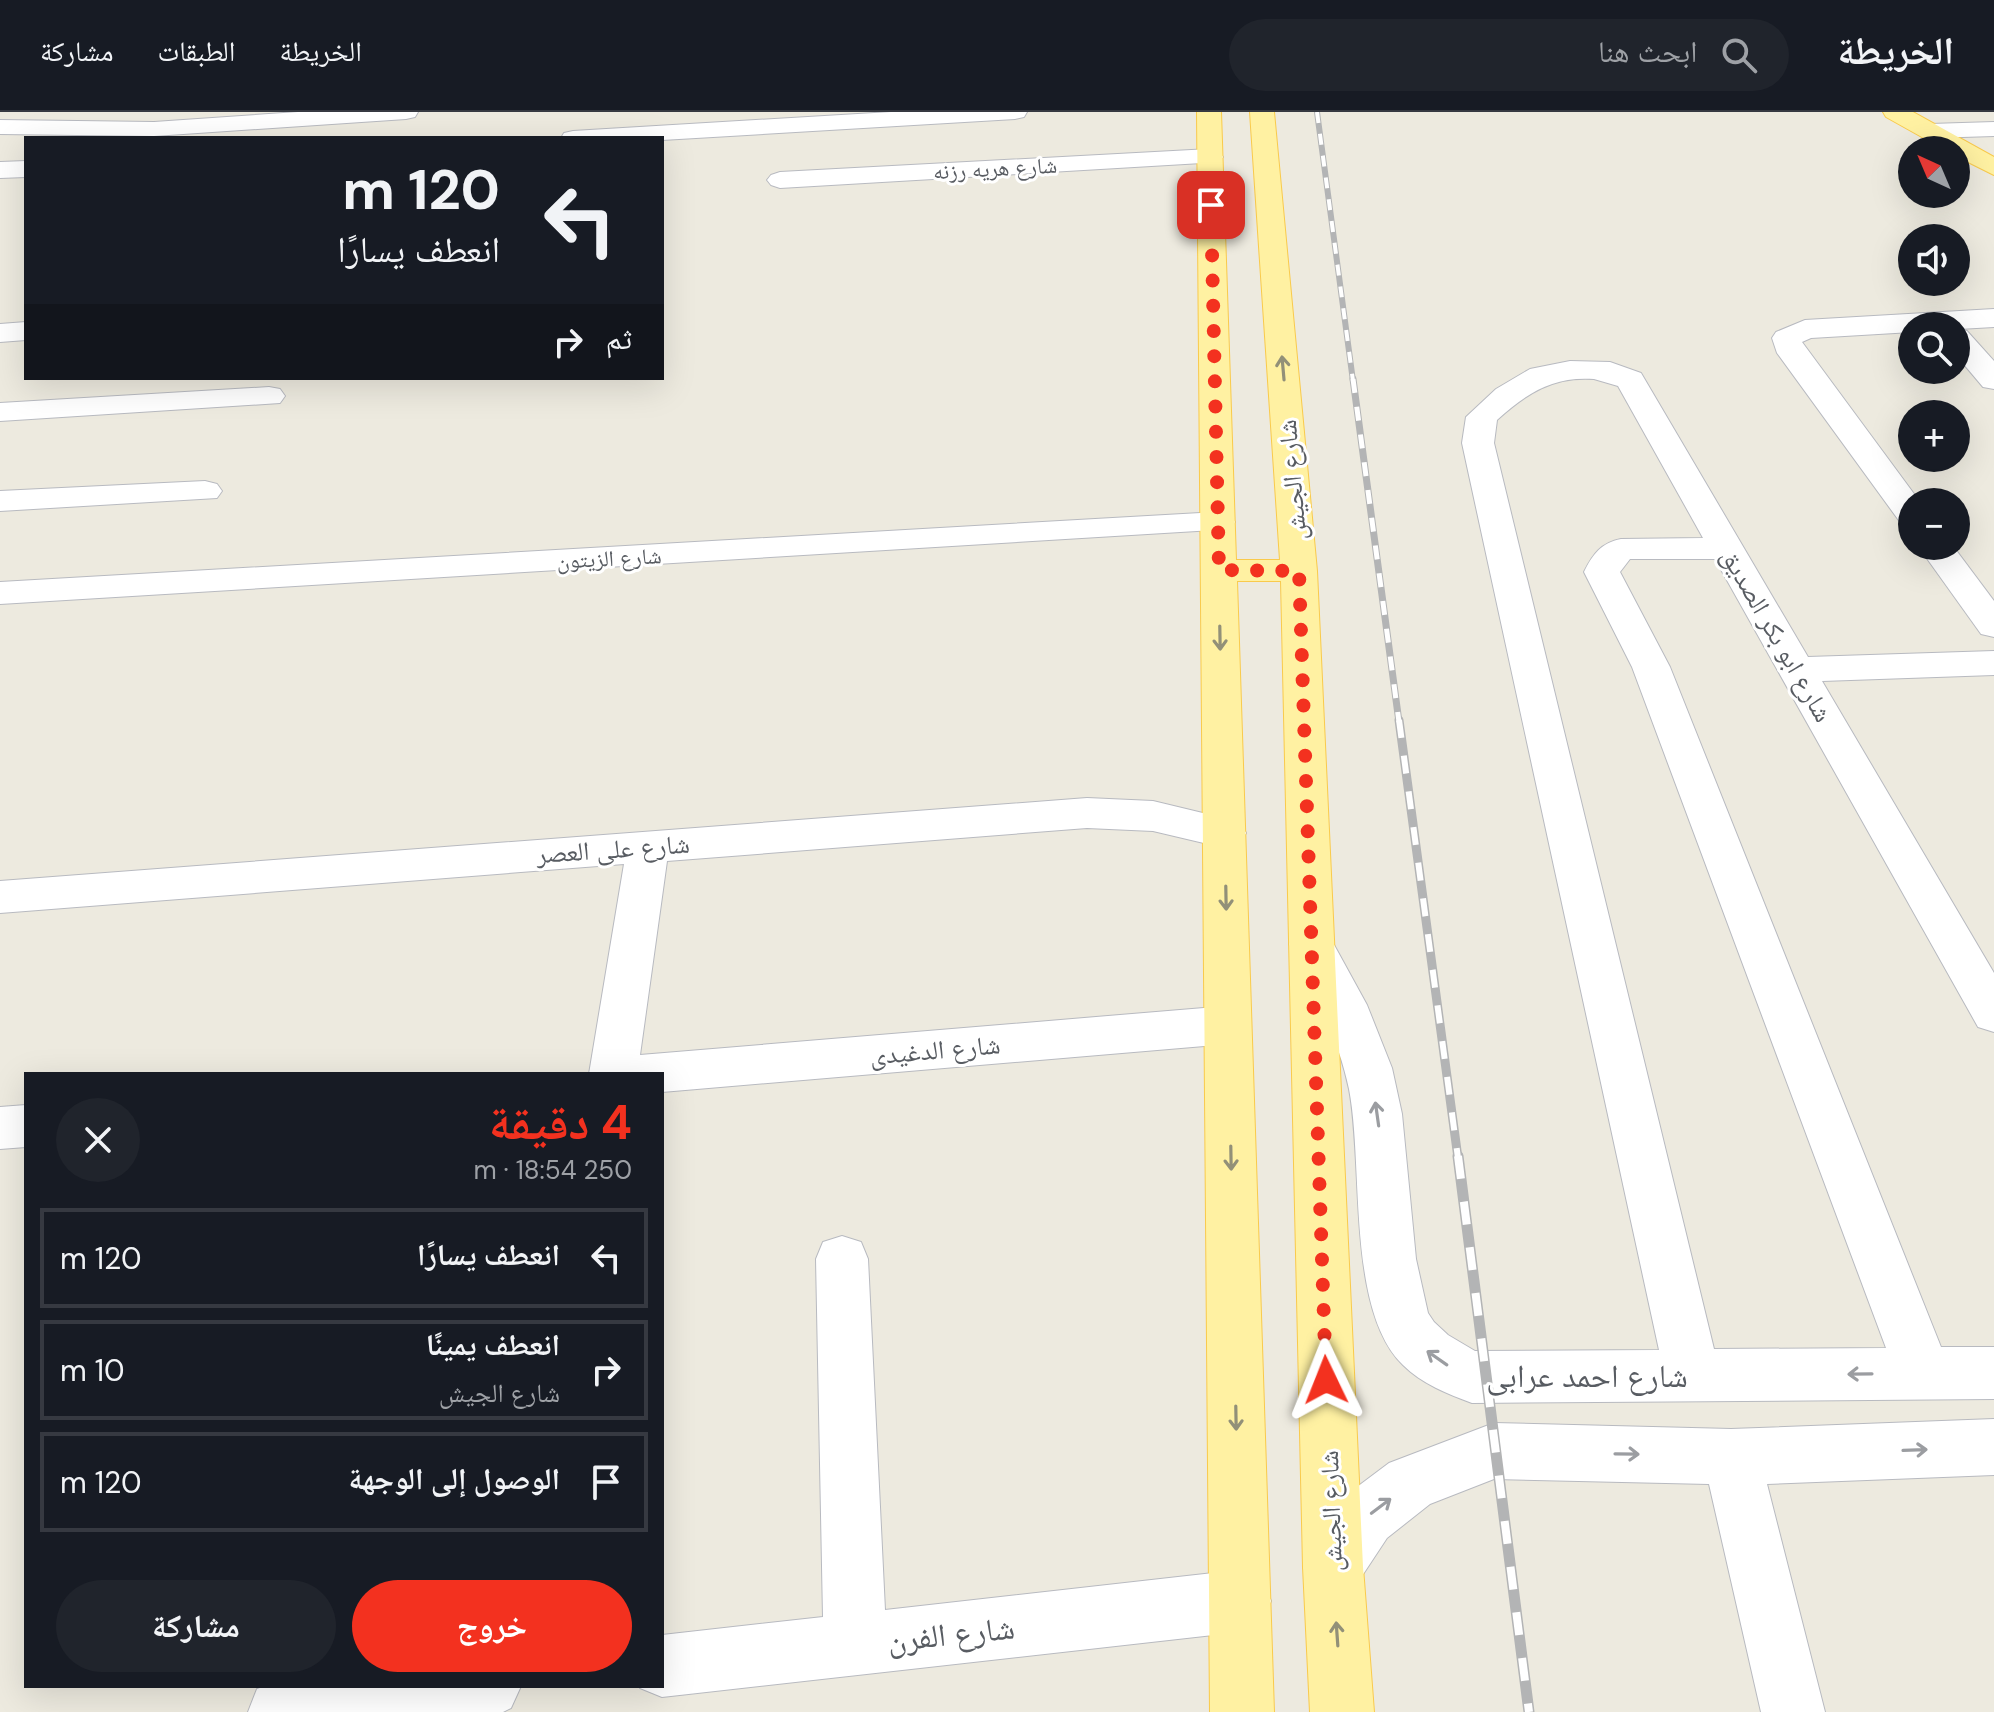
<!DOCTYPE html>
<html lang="ar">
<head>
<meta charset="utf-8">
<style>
	:root { --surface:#171b24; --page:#20242c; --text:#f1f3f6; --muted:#9ea1a6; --line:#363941; --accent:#f3311f }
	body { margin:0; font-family:"DM Sans","Noto Naskh Arabic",sans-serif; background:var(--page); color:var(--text); direction:rtl; height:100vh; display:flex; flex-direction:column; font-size:30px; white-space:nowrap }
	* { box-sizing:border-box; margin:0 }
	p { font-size:26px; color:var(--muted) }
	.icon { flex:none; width:44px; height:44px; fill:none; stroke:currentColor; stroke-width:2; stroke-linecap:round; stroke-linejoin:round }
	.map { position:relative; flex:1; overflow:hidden; direction:ltr }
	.sheet { position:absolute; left:24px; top:960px; width:640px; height:616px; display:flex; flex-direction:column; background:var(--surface); border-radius:0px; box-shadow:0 8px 32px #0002; direction:rtl }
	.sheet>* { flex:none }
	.hud { position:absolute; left:24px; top:24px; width:640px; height:244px; border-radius:0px; box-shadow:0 8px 32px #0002; direction:rtl; background:#171b24; color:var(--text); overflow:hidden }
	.needle { width:52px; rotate:316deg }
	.fabs { position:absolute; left:1898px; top:24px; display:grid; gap:16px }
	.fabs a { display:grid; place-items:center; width:72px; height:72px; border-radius:50%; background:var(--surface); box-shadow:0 8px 32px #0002; font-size:40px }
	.pin { position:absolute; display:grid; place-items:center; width:68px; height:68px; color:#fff; margin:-34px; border-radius:16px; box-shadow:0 4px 12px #0006 }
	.me { position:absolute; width:88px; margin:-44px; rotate:358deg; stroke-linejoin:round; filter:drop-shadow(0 0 6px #0008) }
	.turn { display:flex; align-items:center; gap:28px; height:168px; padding:0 32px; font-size:36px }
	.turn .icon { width:104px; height:104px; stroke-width:2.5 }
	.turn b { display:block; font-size:56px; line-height:68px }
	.then { display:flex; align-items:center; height:76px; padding:0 32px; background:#0003; gap:16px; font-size:30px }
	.round { display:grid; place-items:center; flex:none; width:84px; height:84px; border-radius:42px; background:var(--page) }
	.head { display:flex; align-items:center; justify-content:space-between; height:136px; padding:0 32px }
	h1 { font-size:48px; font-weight:700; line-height:60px; color:var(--accent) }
	.button { display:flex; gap:16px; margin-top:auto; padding:16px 32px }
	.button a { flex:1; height:92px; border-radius:48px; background:var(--accent); color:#fff; font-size:32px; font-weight:700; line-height:92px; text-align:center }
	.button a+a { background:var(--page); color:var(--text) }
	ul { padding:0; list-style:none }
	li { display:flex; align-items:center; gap:24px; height:100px; margin:0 16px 12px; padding:0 16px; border:4px solid var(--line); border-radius:0px }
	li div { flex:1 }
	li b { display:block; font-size:30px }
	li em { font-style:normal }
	header { display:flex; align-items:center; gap:48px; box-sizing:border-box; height:112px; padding:0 40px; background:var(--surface); border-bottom:2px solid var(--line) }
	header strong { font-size:38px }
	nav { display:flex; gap:44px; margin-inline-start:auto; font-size:28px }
	.search { width:560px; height:72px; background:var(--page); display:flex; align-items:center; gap:20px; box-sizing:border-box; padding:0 28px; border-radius:44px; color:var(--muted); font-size:30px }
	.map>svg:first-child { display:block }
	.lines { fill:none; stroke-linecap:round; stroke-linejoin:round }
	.street-casing { stroke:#b8bac0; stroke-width:2 }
	.primary-casing { stroke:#f9ca4c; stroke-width:2 }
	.street { fill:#fff; fill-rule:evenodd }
	.primary { fill:#fff1a2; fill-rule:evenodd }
	.rail-far3-casing { stroke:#b3b4b5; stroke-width:6 }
	.rail-far2-casing { stroke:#b3b4b5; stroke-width:7 }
	.rail-far1-casing { stroke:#b3b4b5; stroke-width:9 }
	.rail-casing { stroke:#b3b4b5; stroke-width:11 }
	.rail-far3 { stroke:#fff; stroke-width:4; stroke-dasharray:11; stroke-linecap:butt }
	.rail-far2 { stroke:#fff; stroke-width:5; stroke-dasharray:14; stroke-linecap:butt }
	.rail-far1 { stroke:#fff; stroke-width:6; stroke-dasharray:18; stroke-linecap:butt }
	.rail { stroke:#fff; stroke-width:8; stroke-dasharray:23; stroke-linecap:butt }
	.oneway { stroke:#929078 }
	.oneway2 { stroke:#9b9da1 }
	.route { stroke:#f3311f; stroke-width:14; stroke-dasharray:0 25.2 }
	.labels { text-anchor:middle; stroke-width:6; stroke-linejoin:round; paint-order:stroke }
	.far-street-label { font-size:22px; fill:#585c62; stroke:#fff }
	.street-label { font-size:26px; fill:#585c62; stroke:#fff }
	.near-street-label { font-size:32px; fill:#585c62; stroke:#fff }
</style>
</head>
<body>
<header>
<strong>الخريطة</strong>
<div class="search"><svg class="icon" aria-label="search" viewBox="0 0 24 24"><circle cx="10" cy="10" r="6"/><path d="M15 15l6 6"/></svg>ابحث هنا</div>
<nav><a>الخريطة</a><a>الطبقات</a><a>مشاركة</a></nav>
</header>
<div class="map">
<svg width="1994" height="1600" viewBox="0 0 1994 1600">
	<rect width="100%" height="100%" fill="#edeadf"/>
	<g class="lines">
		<defs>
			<g id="street">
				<polygon points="298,0 418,0 415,5 406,7 154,24 0,22 0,8 154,10"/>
				<polygon points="891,0 1027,0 1024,5 1015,7 662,28 561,26 564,21 573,19"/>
				<polygon points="1994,10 1994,24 1930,26 1921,24 1918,19 1921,14 1930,12"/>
				<polygon points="1210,37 1219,40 1223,45 1219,50 780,76 771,73 767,68 771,63 780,60"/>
				<polygon points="26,49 26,65 0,66 0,50"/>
				<polygon points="1994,197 1994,215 1959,217 1967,219 1994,249 1994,277 1983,275 1956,243 1956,214 1912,214 1912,220 1811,226 1802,230 1920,390 1912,390 1912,413 1900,410 1777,241 1772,226 1776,220 1805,208"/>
				<polygon points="26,210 26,228 0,230 0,212"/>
				<path d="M1570,249l40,1 31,11 167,284 186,-6v24l-172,6 172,292v59l-16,-5 -263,-468h-85l-10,13 50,95 271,680h53v52l-522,4c-24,-9 -50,-19 -69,-38 -57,-55 -39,-200 -54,-276 -11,-52 -35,-98 -60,-145l6,-12 16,-5 16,5 40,73 25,63 10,46 14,145 12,54 6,9 14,13 27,16 184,-1 -197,-907 4,-26 30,-28 34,-20zM1594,267l24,7 85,152 -82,1c-20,4 -28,15 -37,33l48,95 254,681 -172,1 -220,-906 3,-23c30,-27 56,-44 97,-41z"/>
				<polygon points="269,275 280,277 285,284 280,291 0,309 0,291"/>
				<polygon points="205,369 217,372 222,379 217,386 0,399 0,379"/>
				<polygon points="1218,400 1230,403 1235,410 1230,417 0,492 0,470"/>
				<polygon points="1918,434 1953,434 1994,489 1994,525 1981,522"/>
				<polygon points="1087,686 1153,689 1240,710 1246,721 1240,732 1225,736 1153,719 1087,716 667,749 640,943 1228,894 1245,900 1251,913 1245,926 1228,932 662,980 662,962 589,962 624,752 0,801 0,769"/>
				<polygon points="26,993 26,1035 0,1037 0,995"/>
				<polygon points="842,1124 861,1130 868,1147 885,1498 1240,1458 1262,1467 1271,1489 1262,1511 1240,1520 662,1585 640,1576 662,1574 662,1523 823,1505 816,1147 823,1130"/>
				<polygon points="1994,1307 1994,1363 1767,1372 1825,1600 1761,1600 1709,1372 1494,1367 1430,1392 1387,1426 1354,1476 1333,1485 1312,1476 1303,1455 1312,1434 1345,1384 1389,1351 1494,1311 1731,1317"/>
				<polygon points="266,1574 521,1574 511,1596 503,1600 248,1600 257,1577"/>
			</g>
			<g id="primary">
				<polygon points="1197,0 1221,0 1236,448 1280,448 1250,0 1274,0 1317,459 1363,1455 1374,1600 1310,1600 1303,1455 1281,469 1237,469 1274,1600 1210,1600"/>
				<polygon points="1883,0 1913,0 1994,45 1994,63 1956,44 1956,38 1945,38 1886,5"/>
			</g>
		</defs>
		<use href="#street" class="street-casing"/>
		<use href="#primary" class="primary-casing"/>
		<use href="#street" class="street"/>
		<use href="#primary" class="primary"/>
		<defs>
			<polyline id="rail-far3" points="1317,0 1353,269"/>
			<polyline id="rail-far2" points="1353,267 1399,610"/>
			<polyline id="rail-far1" points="1399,608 1458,1046"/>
			<polyline id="rail" points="1458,1044 1529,1600"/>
		</defs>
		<use href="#rail-far3" class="rail-far3-casing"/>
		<use href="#rail-far2" class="rail-far2-casing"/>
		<use href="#rail-far1" class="rail-far1-casing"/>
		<use href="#rail" class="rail-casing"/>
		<use href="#rail-far3" class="rail-far3"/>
		<use href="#rail-far2" class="rail-far2"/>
		<use href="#rail-far1" class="rail-far1"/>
		<use href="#rail" class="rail"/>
	</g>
	<defs><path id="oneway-shaft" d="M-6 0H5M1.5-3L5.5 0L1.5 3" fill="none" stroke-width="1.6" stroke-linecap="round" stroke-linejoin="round" transform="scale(2)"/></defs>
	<g class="oneway">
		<use href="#oneway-shaft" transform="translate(1283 256) rotate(-95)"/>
		<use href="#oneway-shaft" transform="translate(1220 526) rotate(89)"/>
		<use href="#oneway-shaft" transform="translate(1226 786) rotate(89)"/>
		<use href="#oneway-shaft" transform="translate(1231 1046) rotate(89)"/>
		<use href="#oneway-shaft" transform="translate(1236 1306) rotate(89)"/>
		<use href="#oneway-shaft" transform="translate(1337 1522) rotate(-94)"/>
	</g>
	<g class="oneway2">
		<use href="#oneway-shaft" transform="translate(1377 1002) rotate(-98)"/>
		<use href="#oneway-shaft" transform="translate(1437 1246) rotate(-145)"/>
		<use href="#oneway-shaft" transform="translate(1860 1262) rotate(179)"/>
		<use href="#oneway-shaft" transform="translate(1915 1338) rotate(-2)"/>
		<use href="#oneway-shaft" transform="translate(1627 1342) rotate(1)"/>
		<use href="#oneway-shaft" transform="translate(1381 1394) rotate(-37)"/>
	</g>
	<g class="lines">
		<polyline class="route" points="1211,93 1219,458 1299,459 1326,1268"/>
	</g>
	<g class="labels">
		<g class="far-street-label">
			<text transform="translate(995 56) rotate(-3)" y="8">شارع هريه رزنه</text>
			<text transform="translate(609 446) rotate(-3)" y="8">شارع الزيتون</text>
		</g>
		<g class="street-label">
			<text transform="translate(1292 368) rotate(-95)" y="9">شارع الجيش</text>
			<text transform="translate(1777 523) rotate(60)" y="9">شارع ابو بكر الصديق</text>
			<text transform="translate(613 737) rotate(-4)" y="9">شارع على العصر</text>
			<text transform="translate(935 938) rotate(-5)" y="9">شارع الدغيدى</text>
			<text transform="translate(1331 1399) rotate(-92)" y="9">شارع الجيش</text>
		</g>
		<g class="near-street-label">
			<text x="1587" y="1275">شارع احمد عرابى</text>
			<text transform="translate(951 1522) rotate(-6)" y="11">شارع الفرن</text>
		</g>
	</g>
</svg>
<div class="fabs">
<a><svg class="needle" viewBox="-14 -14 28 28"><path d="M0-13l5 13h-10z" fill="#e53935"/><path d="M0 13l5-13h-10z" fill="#9ea1a6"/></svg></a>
<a><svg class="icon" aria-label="sound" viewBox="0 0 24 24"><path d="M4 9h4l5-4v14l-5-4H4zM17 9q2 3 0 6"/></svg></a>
<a><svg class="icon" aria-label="search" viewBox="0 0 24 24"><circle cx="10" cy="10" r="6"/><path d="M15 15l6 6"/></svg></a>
<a>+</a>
<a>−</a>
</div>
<div class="pin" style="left:1211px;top:93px;background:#d93025"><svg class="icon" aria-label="arrive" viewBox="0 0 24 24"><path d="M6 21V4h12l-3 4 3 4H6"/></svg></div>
<svg class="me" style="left:1326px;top:1268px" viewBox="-20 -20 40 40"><path d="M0-17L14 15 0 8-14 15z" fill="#f3311f" stroke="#fff" stroke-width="4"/></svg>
<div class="hud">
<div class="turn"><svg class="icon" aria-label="left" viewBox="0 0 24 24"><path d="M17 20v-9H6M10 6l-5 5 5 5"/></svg><div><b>120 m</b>انعطف يسارًا</div></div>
<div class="then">ثم<svg class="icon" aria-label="right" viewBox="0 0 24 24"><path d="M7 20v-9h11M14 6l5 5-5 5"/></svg></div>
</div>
<section class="sheet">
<div class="head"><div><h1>4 دقيقة</h1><p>250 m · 18:54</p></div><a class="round"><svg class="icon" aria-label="close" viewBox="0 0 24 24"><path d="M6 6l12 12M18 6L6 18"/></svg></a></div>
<ul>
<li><svg class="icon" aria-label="left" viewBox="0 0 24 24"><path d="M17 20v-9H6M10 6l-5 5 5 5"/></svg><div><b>انعطف يسارًا</b></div><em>120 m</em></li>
<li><svg class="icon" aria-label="right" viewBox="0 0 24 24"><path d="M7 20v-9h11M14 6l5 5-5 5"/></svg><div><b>انعطف يمينًا</b><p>شارع الجيش</p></div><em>10 m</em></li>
<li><svg class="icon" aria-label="arrive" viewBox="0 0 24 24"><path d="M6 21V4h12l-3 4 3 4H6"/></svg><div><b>الوصول إلى الوجهة</b></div><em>120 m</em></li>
</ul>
<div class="button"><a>خروج</a><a>مشاركة</a></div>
</section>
</div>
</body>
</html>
